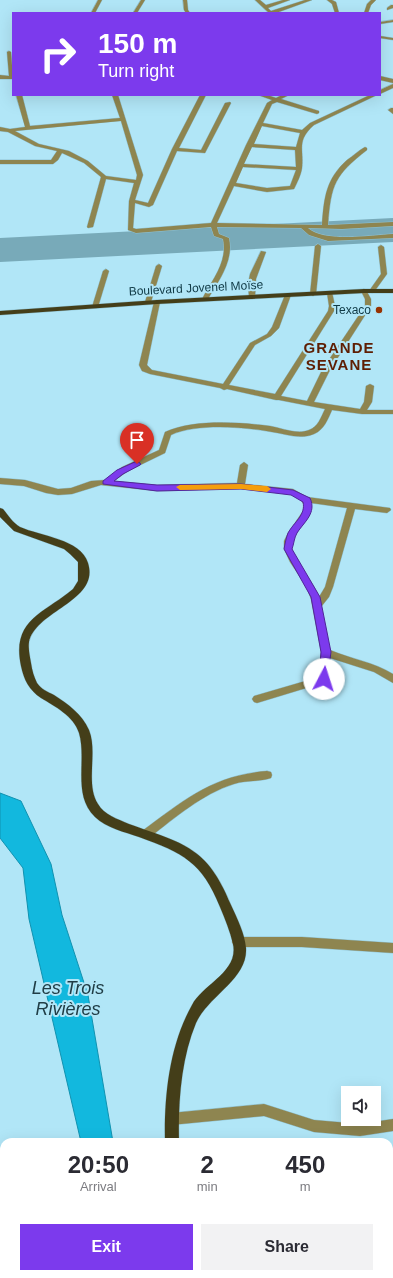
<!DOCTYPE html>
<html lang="en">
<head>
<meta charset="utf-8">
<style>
	:root { --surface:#fff; --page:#f2f2f3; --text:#2b2b33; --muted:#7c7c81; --accent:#7c3aed }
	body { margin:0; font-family:Helvetica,sans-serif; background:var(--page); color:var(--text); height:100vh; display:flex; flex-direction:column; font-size:15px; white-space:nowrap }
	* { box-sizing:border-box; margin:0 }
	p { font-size:13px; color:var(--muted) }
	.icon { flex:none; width:22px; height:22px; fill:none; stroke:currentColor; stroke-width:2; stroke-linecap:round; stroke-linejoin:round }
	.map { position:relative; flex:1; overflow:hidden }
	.panel { position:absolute; left:0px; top:1138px; width:393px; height:140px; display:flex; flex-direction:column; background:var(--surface); border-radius:12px 12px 0 0; box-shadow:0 4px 16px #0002 }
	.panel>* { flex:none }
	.top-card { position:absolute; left:12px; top:12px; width:369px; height:84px; border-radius:0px; box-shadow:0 4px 16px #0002; background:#7c3aed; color:#fff; overflow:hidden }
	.controls { position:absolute; left:341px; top:1086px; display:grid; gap:8px }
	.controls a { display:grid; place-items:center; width:40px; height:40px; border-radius:0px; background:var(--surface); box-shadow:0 4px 16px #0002; font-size:20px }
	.pin { position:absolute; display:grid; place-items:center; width:34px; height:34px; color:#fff; margin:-41px -17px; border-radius:50% 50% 50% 0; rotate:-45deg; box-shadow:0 0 4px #0007 }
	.pin .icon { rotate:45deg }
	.me { position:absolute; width:44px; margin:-22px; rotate:5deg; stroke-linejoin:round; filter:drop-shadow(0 0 3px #0008) }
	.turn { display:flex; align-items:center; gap:14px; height:84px; padding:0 20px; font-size:18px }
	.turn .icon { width:52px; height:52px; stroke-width:2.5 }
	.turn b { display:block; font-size:28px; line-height:34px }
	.eta { display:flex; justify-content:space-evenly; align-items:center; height:68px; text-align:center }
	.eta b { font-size:24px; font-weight:800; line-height:28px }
	.cta { display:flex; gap:8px; margin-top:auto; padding:8px 20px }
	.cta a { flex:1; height:46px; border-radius:0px; background:var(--accent); color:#fff; font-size:16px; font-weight:800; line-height:46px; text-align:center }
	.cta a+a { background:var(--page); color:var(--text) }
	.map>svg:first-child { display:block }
	.water { fill:#12b8de; stroke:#1192b0 }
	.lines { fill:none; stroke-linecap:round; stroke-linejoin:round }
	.runway { fill:#78aab9; fill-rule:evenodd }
	.minor-casing { stroke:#91c3d3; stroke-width:1 }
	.major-casing { stroke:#91c3d3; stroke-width:1 }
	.minor { fill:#8e8550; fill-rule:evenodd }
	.major { fill:#443e19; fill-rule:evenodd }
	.route { fill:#7c3aed; stroke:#51269a }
	.slow { fill:#f59e0b }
	.poi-dot { fill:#973201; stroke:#b1e6f7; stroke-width:1.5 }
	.labels { text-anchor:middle; stroke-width:4; stroke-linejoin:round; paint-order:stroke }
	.far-street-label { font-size:12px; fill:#0f3945; stroke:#b1e6f7 }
	.far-poi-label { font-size:12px; fill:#0f3945; stroke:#b1e6f7; text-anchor:end }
	.far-district-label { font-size:15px; font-weight:bold; letter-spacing:1px; fill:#5e1e03; stroke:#b1e6f7 }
	.near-water-label { font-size:18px; font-style:italic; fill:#203d46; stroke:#b1e6f7 }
</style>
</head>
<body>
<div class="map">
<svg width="393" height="1278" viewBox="0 0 393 1278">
	<rect width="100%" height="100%" fill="#b1e6f7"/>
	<polygon class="water" points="0,793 21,801 51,864 62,915 88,995 113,1142 81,1142 29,919 23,868 0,838"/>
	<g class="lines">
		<polygon class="runway" points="393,218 393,242 0,262 0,238"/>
		<defs>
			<g id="minor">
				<polygon points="98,0 102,0 95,13 91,13"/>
				<polygon points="141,0 145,0 137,13 133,13"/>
				<polygon points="183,0 187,0 188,10 190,13 186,13 184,10"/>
				<polygon points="255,0 260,0 266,5 283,0 290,0 268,8 271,11 305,0 312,0 276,13 269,13"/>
				<polygon points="327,0 332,0 336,2 339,13 335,13 332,4"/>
				<polygon points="371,0 376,0 371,5 368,13 364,13 367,4"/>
				<polygon points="391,5 393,5 393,8 387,10 387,8"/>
				<polygon points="393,20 393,22 380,24 380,22"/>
				<polygon points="380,36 393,38 393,40 380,38"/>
				<polygon points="9,51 11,52 13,79 0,79 0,75 9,76 7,52"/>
				<polygon points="380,76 393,79 393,83 380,80"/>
				<polygon points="393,84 393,88 380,94 380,90"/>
				<path d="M16,95h6l8,31 90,-8 -8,-23h6l25,80 -8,25 13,3 24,-54 28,-54h6l-27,53 22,2 24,-47 5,-1 1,1 -26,50 -28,-2 -24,54 -4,2 -14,-4 -2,25 3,1 75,-6 35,-78 21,-42 5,-3 -14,-5h9l9,3 6,-3h7l-8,4 38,12v2l-2,1 -40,-12 -5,2 -9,19 39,7 8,-7 60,-28h7l-63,30c-18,16 -10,24 -12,43 -1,7 -5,15 -8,21l-27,3 -33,-6 -17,37 105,2c2,-28 4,-46 25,-65 6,-4 12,-10 18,-13l2,1v2c-32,25 -36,34 -39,75l65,-3v4l-51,3 -34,-1c17,15 63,7 85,6v4l-65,3 -19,-6 -8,-7 -84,-1 2,7 10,4c5,23 -10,42 -21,61l-1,1h-4l-1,-1c10,-19 26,-37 21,-60l-9,-3 -3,-9 -75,6 -8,-3 1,-29 5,-18 -28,-4 -13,48 -5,1 -1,-1 14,-50 -17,-14 -22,-10 -4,7 -5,4h-53v-4h51l6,-9 -22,-5 -27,-14 -8,-1v-4l10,2 15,-2zM121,121l16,54 -1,5 -30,-4 -18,-15 -19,-10 -30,-7 -24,-13zM262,126l38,7 -4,14 -42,-3zM252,147l43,3 1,17 -52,-3zM243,167l53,3 -6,16 -23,2 -31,-5z"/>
				<polygon points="391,108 393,108 393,114 388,110"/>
				<polygon points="318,244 321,246 316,294 313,296 310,294 315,246"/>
				<polygon points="381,245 384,247 387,274 374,292 372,293 369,291 381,274 378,247"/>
				<polygon points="261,251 266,252 256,279 255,297 252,299 249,297 248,284 250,274"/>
				<polygon points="159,264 162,266 151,302 150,303 146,303 145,302 156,266"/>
				<polygon points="106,269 109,271 98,307 97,308 93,308 92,307 103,271"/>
				<path d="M364,289l2,1 5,9v7l-41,64 -16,32 46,7 4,-7 2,-16 4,-2 4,2 -2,16 -5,8h26v4h-31l-30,-4c-4,9 -8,20 -18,24 -14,6 -28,0 -42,-2 -28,-5 -75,-9 -101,3l-6,18 -37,18 -14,10 43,4 80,-2 3,-18 4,-3 4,3 -3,19 48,5 14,8 83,11 1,2 -4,3 -32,-4 -22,78 -4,10 -8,10 9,43c21,9 44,12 63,24v9l-19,-11 -44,-14 -4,24 -69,21 -3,-1 -2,-3 2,-3 65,-19 2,-25 -10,-53 -5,-13 -16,-24 -6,-13v-8l4,-8 15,-22 1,-6 -3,-5 -10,-6 -50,-5 -84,2 -56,-6 -29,9 -14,1 -12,-2 -22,-7 -24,-2v-6l25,2 33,9 13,-1 20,-7 14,-1 17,-13 37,-17 6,-18c29,-13 73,-10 105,-6 12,2 27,9 39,4 9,-3 12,-13 16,-21l-46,-9h-3l-49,-11 -3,1 -4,-2 -70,-14 -8,-3 -3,-6 15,-63 3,-2 3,2 -13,63 5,5 71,14 27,-41 17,-9 5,-7 13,-32 1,-1h4l1,1 -12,33 -8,8 -16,9 -26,40 46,9 53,-83 1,-5 -2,-13 3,-2 2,1 3,14 -1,5 -53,85 26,5 15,-31 43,-64v-7l-4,-8zM311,503l36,5 -22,79 -6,10c-5,-15 -26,-37 -27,-49 -1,-18 23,-28 19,-45z"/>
				<path d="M267,771l4,1 1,3 -1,3c-12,4 -25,2 -37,6 -32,10 -59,34 -84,53l-4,1 -4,-1 -1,-3 1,-3c42,-31 71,-56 125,-60z"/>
				<polygon points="238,937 302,937 393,943 393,953 302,947 238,947 234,946 232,942 234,938"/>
				<polygon points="264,1104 314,1120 360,1124 393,1119 393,1131 360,1136 314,1132 264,1116 171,1125 167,1123 165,1119 167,1115 171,1113"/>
			</g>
			<g id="major">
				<polygon points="364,289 393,289 393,293 364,293 157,304 0,315 0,311 157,300"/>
				<path d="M0,508l3,1c5,6 10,14 17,18 20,9 61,12 68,36 12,38 -52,47 -59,79 -1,7 1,15 2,21 1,7 3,14 6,20 4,6 11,9 17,12 14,9 28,19 35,35 9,22 -4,54 9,74 6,11 20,15 31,20 55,20 78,22 102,81 6,13 14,29 15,43 2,31 -38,48 -50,75 -15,36 -18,80 -17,119h-14c-1,-45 4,-96 27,-137 11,-21 47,-33 41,-61 -3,-13 -8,-25 -13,-37 -18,-45 -37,-54 -81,-70 -14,-5 -33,-9 -44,-20 -23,-22 -8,-57 -16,-84 -5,-17 -25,-27 -38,-35 -12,-8 -17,-18 -20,-32 -10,-47 24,-53 52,-77l5,-8v-19l-8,-8 -6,-5 -50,-18 -14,-14z"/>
				<polygon points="175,1274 189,1274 190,1278 176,1278"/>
			</g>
		</defs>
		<use href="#minor" class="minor-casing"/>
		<use href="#major" class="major-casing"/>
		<use href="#minor" class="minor"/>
		<use href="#major" class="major"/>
	</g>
	<path class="route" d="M137,461l4,3 -1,1 -17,9 -9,7 43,4 84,-1 52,6 17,8c7,15 -6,24 -13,35 -3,5 -3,11 -5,16l28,48 11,55 -4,29h-7l-1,-2 2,-27 -10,-55 -27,-48c1,-5 2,-11 4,-16 6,-11 18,-18 15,-31l-12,-7 -50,-6 -84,2 -54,-7v-3l14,-11z"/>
	<polygon class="slow" points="241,484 267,486 271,489 267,492 241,489 180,490 176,487 180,485"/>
	<circle class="poi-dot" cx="379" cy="310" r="4"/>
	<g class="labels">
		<g class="far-street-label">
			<text transform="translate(196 288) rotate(-3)" y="4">Boulevard Jovenel Moïse</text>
		</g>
		<g class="far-poi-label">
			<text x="371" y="314">Texaco</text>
		</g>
		<g class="far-district-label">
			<text x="339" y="353">GRANDE<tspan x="339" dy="17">SEVANE</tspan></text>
		</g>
		<g class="near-water-label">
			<text x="68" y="994">Les Trois<tspan x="68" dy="21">Rivières</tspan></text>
		</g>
	</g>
</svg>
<div class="controls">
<a><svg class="icon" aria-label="sound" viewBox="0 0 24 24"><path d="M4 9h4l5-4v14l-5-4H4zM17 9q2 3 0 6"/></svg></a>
</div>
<div class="pin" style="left:137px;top:464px;background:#d93025"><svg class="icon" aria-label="arrive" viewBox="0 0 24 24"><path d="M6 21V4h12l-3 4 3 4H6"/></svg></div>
<svg class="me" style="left:324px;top:679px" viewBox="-20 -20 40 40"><circle r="19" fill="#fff"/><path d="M0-13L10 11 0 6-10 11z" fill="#7c3aed"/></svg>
<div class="top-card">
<div class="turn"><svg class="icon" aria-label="right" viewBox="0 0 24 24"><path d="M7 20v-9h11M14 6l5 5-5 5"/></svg><div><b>150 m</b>Turn right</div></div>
</div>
<section class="panel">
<div class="eta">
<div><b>20:50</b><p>Arrival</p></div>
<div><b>2</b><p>min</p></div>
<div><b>450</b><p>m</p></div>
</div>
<div class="cta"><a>Exit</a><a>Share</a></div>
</section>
</div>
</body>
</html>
